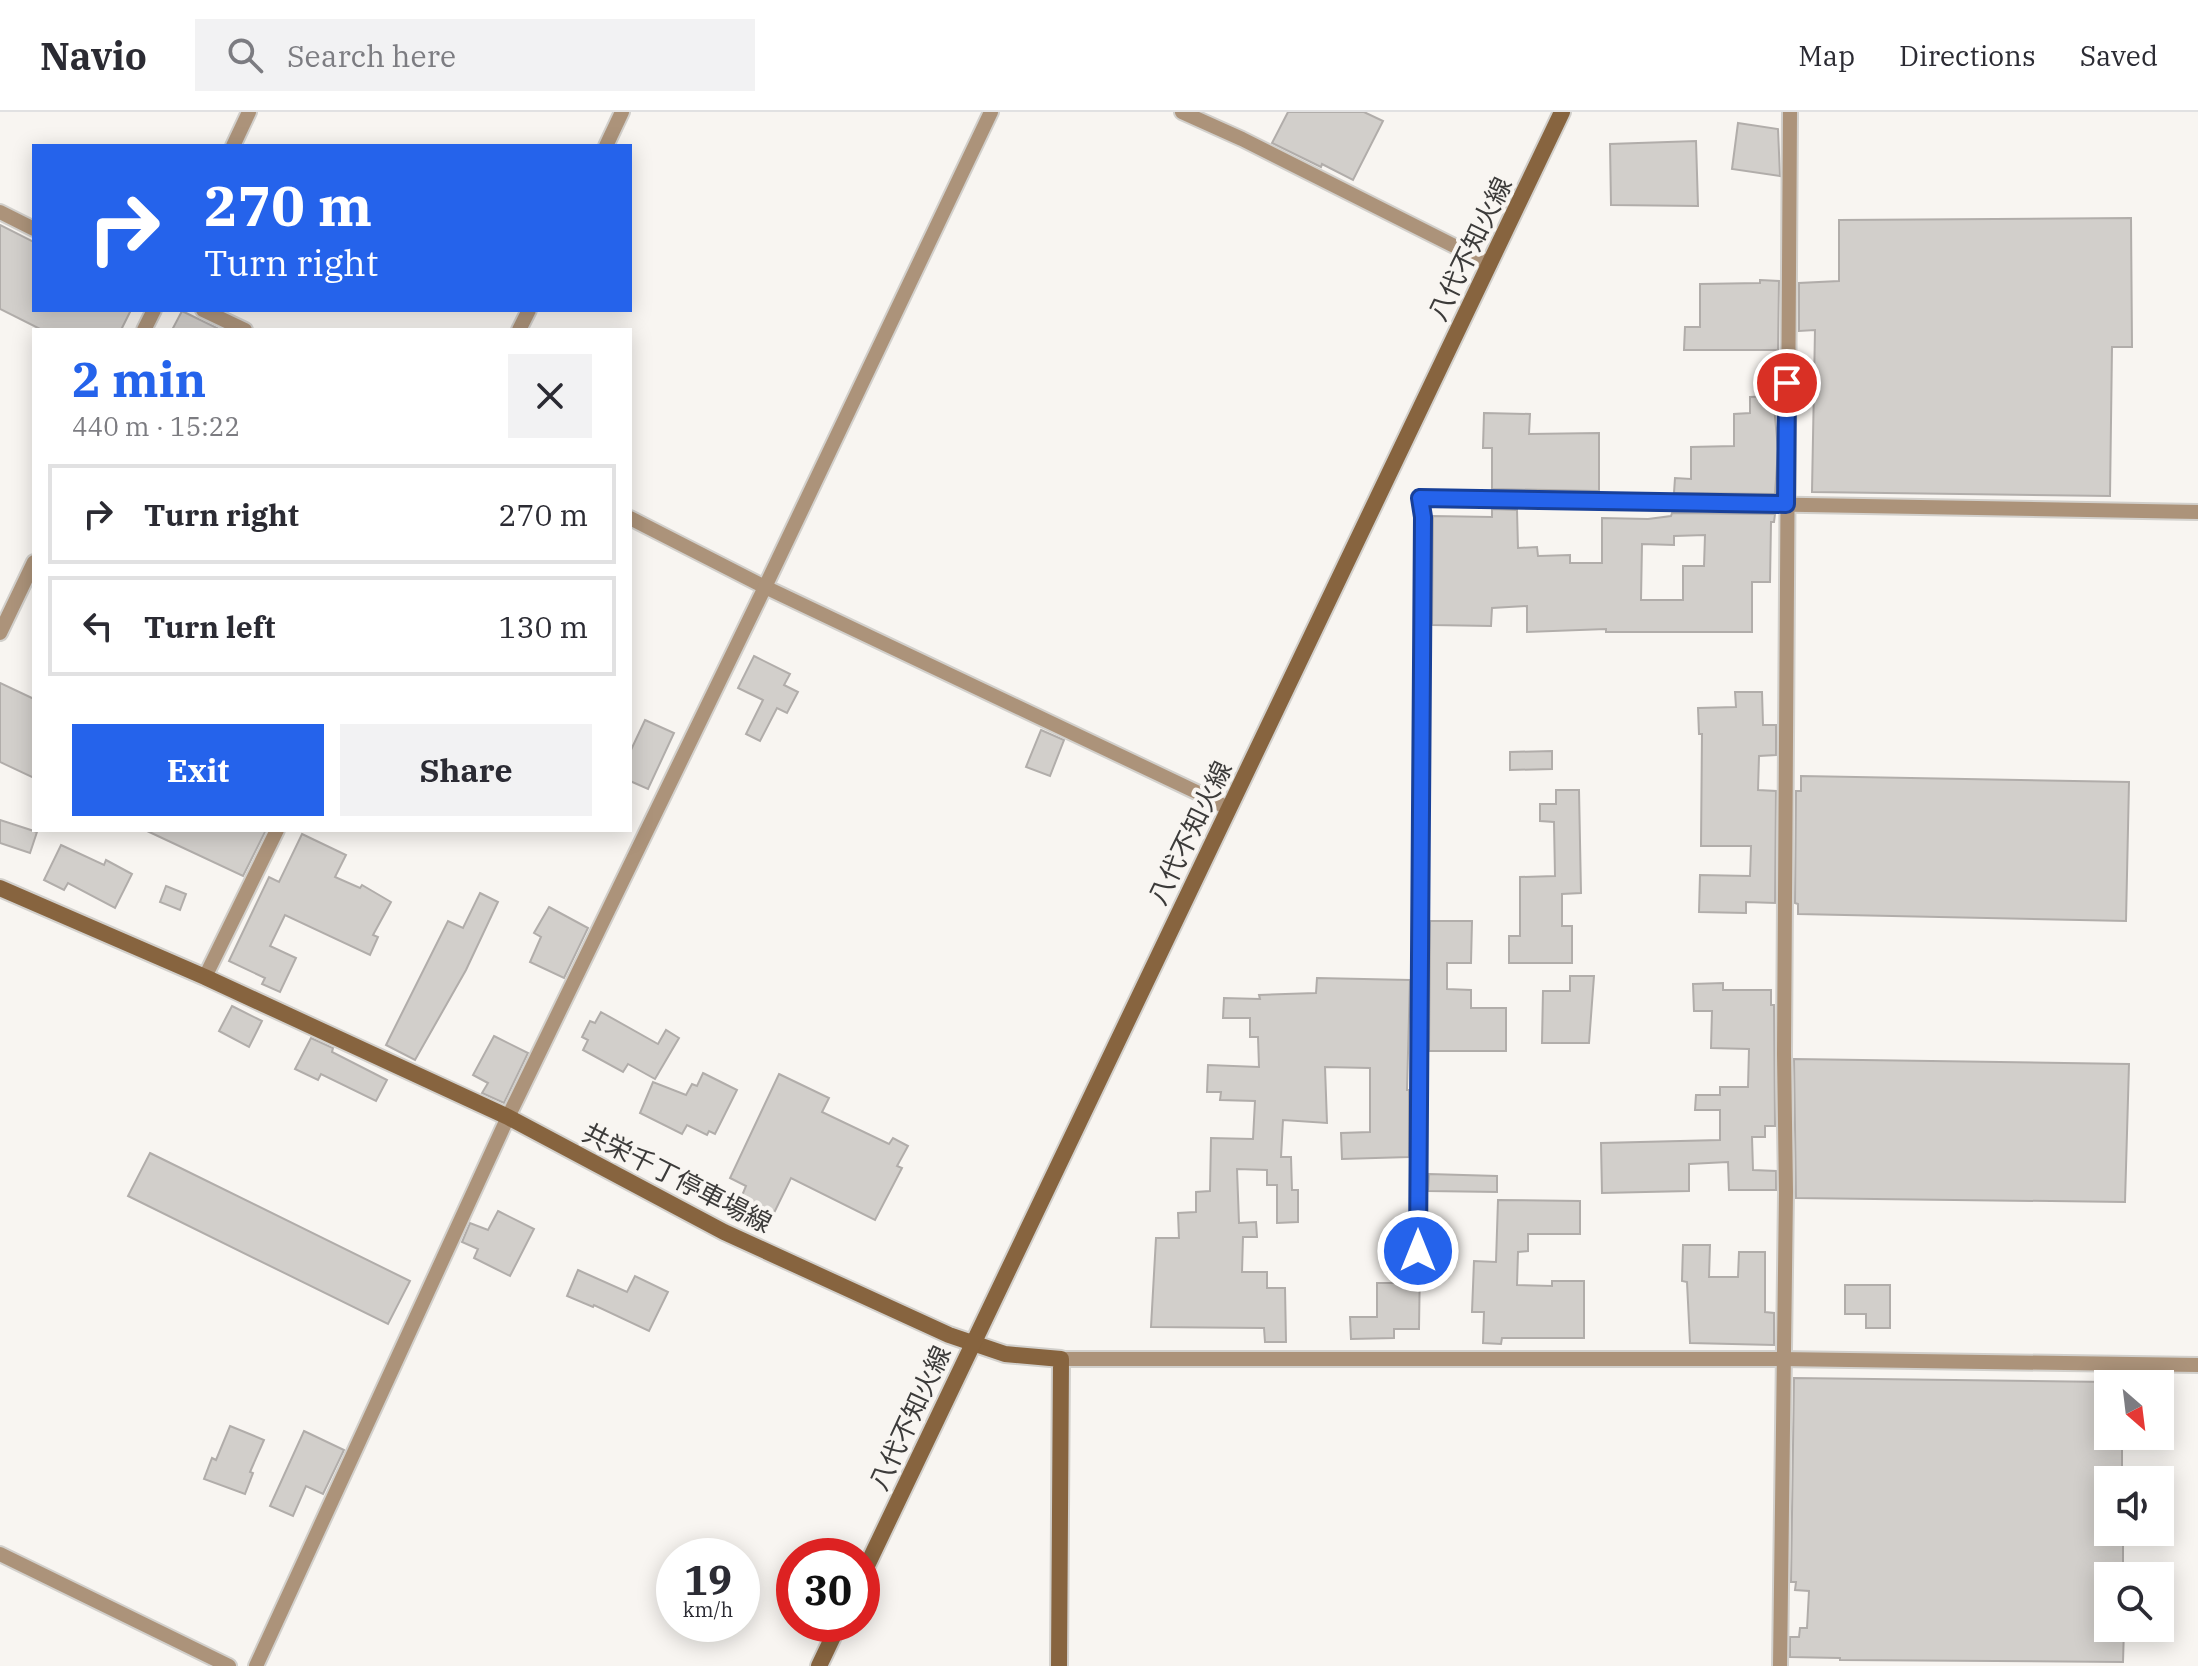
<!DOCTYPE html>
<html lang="en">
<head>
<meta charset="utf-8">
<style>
	:root { --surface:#fff; --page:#f2f2f3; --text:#2b2b33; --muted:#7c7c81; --line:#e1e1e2; --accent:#2563eb }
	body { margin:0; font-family:"IBM Plex Serif","Noto Sans JP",serif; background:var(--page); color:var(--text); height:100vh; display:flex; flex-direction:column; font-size:30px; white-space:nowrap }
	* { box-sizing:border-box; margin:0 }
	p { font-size:26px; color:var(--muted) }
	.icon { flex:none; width:44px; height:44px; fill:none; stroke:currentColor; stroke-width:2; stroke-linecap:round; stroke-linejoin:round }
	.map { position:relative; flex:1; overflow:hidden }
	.panel { position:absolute; left:32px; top:216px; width:600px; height:504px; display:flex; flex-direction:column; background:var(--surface); border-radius:0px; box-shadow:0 4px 20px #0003 }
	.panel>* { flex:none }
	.banner { position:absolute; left:32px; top:32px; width:600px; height:168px; border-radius:0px; box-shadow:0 4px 20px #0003; background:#2563eb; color:#fff; overflow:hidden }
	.needle { width:52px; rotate:152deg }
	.controls { position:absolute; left:2094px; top:1258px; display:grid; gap:16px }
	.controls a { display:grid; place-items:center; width:80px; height:80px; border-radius:0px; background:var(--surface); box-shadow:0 4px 20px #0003; font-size:40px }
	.speed { position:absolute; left:656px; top:1426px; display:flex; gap:16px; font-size:40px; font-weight:700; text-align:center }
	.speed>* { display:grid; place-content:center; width:104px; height:104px; border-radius:50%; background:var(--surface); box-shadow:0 4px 20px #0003; line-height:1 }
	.speed small { font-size:20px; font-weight:400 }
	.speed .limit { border:12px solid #d22; background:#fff; color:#111 }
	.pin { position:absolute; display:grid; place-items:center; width:68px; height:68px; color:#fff; margin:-34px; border:4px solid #fff; border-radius:50%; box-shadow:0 2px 8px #0007 }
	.me { position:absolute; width:88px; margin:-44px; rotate:0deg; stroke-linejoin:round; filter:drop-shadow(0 0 6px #0008) }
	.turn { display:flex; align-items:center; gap:28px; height:168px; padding:0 40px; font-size:36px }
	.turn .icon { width:104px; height:104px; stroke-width:2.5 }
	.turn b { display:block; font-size:56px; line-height:68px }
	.round { display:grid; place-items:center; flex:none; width:84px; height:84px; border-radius:0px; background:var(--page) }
	.head { display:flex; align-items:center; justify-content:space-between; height:136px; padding:0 40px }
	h1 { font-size:48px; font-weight:700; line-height:60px; color:var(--accent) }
	.primary-button { display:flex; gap:16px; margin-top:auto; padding:16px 40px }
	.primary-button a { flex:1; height:92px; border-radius:0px; background:var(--accent); color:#fff; font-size:32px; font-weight:700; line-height:92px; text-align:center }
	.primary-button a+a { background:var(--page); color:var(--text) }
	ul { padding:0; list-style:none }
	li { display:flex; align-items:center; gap:24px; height:100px; margin:0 16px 12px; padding:0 24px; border:4px solid var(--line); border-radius:0px }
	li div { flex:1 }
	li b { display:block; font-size:30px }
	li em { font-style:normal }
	header { display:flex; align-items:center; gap:48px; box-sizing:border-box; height:112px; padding:0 40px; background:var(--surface); border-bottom:2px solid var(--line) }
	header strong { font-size:38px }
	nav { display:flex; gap:44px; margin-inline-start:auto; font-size:28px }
	.search { width:560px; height:72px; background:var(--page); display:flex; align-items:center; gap:20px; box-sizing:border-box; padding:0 28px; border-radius:0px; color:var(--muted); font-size:30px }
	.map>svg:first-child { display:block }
	.building { fill:#d2cfcb; stroke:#b1adaa; stroke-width:2; fill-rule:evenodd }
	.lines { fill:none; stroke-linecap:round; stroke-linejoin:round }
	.minor-casing { stroke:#d2d0cc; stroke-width:18 }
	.secondary-casing { stroke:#d2d0cc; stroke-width:20 }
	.minor { stroke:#ac937a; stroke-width:14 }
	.secondary { stroke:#87643f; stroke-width:16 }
	.route-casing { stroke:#184099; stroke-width:20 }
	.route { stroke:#2563eb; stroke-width:14 }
	.labels { text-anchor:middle; stroke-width:8; stroke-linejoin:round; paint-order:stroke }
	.street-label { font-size:26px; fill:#3c3b3a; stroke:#f8f5f1 }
</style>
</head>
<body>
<header>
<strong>Navio</strong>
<div class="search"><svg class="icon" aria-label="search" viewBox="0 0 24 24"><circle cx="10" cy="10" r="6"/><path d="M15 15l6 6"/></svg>Search here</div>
<nav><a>Map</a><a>Directions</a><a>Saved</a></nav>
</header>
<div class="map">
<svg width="2198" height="1554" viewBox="0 0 2198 1554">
	<rect width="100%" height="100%" fill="#f8f5f1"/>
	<g class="building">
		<polygon points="1288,0 1364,0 1383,9 1353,68 1322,52 1321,55 1272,31"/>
		<polygon points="1738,11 1778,17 1780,64 1732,57"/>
		<polygon points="1696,29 1698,94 1611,93 1610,32"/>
		<polygon points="2131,106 2132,235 2112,235 2110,384 1812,380 1815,218 1799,219 1799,171 1839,169 1839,108"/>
		<polygon points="0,113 34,130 34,198 131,198 121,218 42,218 0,197"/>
		<polygon points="1760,168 1779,169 1778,238 1684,238 1685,215 1700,215 1700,172 1760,171"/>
		<polygon points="182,199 221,218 172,218"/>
		<polygon points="1773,284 1778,337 1775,382 1674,381 1675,366 1691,367 1691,335 1734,334 1734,302 1750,301 1750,285"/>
		<polygon points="1484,301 1530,302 1529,322 1599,321 1599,379 1492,377 1492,336 1483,336"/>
		<path d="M1492,397l25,1 1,38 19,-1 1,9 32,-1v8h32v-45l46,1 23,-3 1,-3 103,1 -1,8h-3l-1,60h-18v50h-146v-3l-79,3v-26l-35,2 -1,18 -59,-1 1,-109 59,1zM1705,423l-1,31h-21v34h-42l1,-56 32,1v-9z"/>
		<polygon points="754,544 790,562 784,573 798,580 787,601 777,596 760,629 746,622 763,588 738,576"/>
		<polygon points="0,571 34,587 34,666 0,650"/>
		<polygon points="1735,580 1762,580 1763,613 1776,613 1776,643 1759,644 1758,678 1776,679 1775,791 1746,790 1746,801 1699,800 1700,763 1750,764 1751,734 1701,734 1702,622 1699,622 1698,596 1736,595"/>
		<polygon points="645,608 674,621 648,677 630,669 630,640"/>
		<polygon points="1041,618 1064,628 1050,664 1026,655"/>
		<polygon points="1552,639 1552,657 1510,658 1510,640"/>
		<polygon points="1801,664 2129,670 2126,809 1798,802 1798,792 1795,791 1796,679 1801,679"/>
		<polygon points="1556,678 1579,678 1581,781 1562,782 1562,814 1572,814 1572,851 1509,851 1509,824 1520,824 1520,765 1555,764 1554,710 1540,709 1540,692 1556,692"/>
		<polygon points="0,708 37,720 30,741 0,731"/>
		<polygon points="145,718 266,718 243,764"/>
		<polygon points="302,722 346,743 335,765 360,776 362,773 391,790 373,823 378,825 370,843 285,803 270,834 296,846 280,880 262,872 265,866 229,849 269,765 279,770"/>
		<polygon points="61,733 104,753 106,748 132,762 115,796 68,771 64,778 44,768"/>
		<polygon points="166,774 186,782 180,798 160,790"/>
		<polygon points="480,781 498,790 466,858 415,948 386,933 448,809 463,816"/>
		<polygon points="549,795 588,816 564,866 530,850 541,825 534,821"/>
		<polygon points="1430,809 1472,809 1471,851 1447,851 1447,877 1471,878 1471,896 1506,896 1506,939 1429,939"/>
		<polygon points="1570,864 1594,864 1589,931 1542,931 1543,879 1570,879"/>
		<polygon points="1317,866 1410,868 1407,978 1409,978 1409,1045 1342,1047 1341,1021 1370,1020 1370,956 1325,955 1327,1011 1283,1008 1281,1045 1291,1045 1292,1078 1298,1078 1298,1110 1277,1111 1277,1073 1267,1073 1267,1058 1237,1057 1239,1111 1256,1110 1257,1125 1243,1125 1242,1160 1267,1160 1267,1176 1285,1176 1286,1230 1265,1230 1264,1216 1151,1215 1156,1126 1179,1126 1178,1101 1196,1100 1196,1080 1210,1079 1211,1026 1253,1027 1255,989 1220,988 1221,980 1207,980 1208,953 1259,955 1258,925 1250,925 1250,906 1223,906 1224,886 1260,887 1259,883 1316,881"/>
		<polygon points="1723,871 1723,878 1771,878 1771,893 1774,893 1775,1014 1765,1014 1765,1025 1752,1025 1753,1058 1776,1059 1776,1078 1729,1078 1728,1050 1689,1052 1689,1079 1602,1081 1601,1031 1720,1028 1720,998 1695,998 1696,983 1720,983 1720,975 1748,975 1749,937 1711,936 1712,899 1694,899 1693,872"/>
		<polygon points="232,894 262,909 249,935 219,919"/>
		<polygon points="601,900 658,932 666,918 679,926 655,967 628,952 623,960 583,938 588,928 582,925 590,909 595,911"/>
		<polygon points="494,924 528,941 504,991 482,981 488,971 473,963"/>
		<polygon points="311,926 333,936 332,940 387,968 376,989 321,962 318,968 295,957"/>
		<polygon points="1794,947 2129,952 2125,1090 1796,1086"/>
		<polygon points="703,961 737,978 715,1022 709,1019 707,1023 687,1013 682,1022 640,1001 653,970 686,983 692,972 697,974"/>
		<polygon points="779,962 829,986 822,1000 889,1032 893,1026 908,1034 897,1054 902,1056 875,1108 791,1066 774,1101 741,1086 746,1074 730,1066"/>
		<polygon points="150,1041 410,1169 388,1212 128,1084"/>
		<polygon points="1429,1062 1497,1064 1497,1080 1428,1079"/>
		<polygon points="1498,1088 1580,1089 1580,1122 1528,1122 1528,1139 1518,1140 1517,1173 1552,1174 1552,1169 1584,1169 1584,1226 1502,1226 1501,1232 1483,1231 1484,1200 1472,1200 1474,1149 1496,1150"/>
		<polygon points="498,1099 534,1117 510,1164 474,1146 478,1137 462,1130 470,1111 488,1118"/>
		<polygon points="1683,1133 1710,1133 1709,1165 1738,1165 1739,1140 1765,1140 1765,1200 1774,1201 1774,1233 1690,1231 1687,1170 1682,1169"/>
		<polygon points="1410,1144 1420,1149 1419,1217 1394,1217 1394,1226 1351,1227 1350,1205 1377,1205 1377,1171 1393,1171 1393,1145"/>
		<polygon points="578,1158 627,1180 635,1164 668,1180 649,1219 594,1193 593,1195 567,1184"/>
		<polygon points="1845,1173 1890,1173 1890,1216 1866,1216 1866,1202 1845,1202"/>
		<polygon points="1794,1266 2108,1270 2108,1324 2121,1324 2122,1330 2122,1368 2108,1368 2108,1420 2123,1420 2123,1464 2108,1464 2108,1516 2124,1516 2123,1550 1840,1548 1840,1546 1790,1545 1790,1525 1799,1525 1800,1516 1807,1516 1809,1479 1795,1478 1796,1470 1791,1470"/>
		<polygon points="230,1314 264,1328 250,1360 253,1361 245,1382 204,1367 212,1346 216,1348"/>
		<polygon points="304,1319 344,1338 323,1382 306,1374 293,1404 270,1394"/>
	</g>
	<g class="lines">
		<defs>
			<g id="minor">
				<polyline points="1182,0 1242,27 1490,152"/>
				<polyline points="233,34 249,0"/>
				<polyline points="606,34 622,0"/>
				<polyline points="0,100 34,117"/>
				<polyline points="203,198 245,218"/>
				<polyline points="144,218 154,198"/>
				<polyline points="519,218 529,198"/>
				<polyline points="630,406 765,475 1207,685 1229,697"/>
				<polyline points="0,521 34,450"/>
				<polyline points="205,865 277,718"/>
				<polyline points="1418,1139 1423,405 1420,386 2198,400"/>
				<polyline points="1061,1247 1782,1247 2198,1253"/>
				<polyline points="0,1442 229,1554"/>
				<polyline points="256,1554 508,1005 765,475 991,0"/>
				<polyline points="1780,1554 1786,1080 1784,942 1790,0"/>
			</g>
			<g id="secondary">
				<polyline points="0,776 205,865 508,1005 724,1120 949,1223 1005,1242 1061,1247 1059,1554"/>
				<polyline points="862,1464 1562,0"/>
				<polyline points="819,1554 839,1512"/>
			</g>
		</defs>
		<use href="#minor" class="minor-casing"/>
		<use href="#secondary" class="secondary-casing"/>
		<use href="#minor" class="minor"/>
		<use href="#secondary" class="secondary"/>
	</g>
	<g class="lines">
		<defs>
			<polyline id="route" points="1418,1139 1423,405 1420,386 1786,392 1787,271"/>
		</defs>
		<use href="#route" class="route-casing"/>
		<use href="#route" class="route"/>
	</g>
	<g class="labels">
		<g class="street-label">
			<text transform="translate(1470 137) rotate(-64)" y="9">八代不知火線</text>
			<text transform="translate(1190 721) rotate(-64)" y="9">八代不知火線</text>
			<text transform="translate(677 1066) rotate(27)" y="9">共栄千丁停車場線</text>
			<text transform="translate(910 1306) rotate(-65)" y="9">八代不知火線</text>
		</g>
	</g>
</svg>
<div class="controls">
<a><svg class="needle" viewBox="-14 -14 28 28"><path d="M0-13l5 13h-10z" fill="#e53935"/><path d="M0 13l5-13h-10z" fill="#7c7c81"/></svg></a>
<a><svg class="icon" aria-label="sound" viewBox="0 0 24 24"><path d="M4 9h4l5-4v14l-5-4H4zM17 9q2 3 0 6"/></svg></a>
<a><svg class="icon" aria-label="search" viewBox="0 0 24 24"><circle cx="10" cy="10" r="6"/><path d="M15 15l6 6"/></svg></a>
</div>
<div class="speed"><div>19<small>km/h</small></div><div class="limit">30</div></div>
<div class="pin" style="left:1787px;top:271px;background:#d93025"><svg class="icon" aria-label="arrive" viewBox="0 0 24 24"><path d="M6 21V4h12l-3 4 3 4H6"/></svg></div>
<svg class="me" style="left:1418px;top:1139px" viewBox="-20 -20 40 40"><circle r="17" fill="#2563eb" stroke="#fff" stroke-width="3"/><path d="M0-11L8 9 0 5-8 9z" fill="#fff"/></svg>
<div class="banner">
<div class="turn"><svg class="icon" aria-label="right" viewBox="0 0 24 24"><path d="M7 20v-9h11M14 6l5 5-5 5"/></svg><div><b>270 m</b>Turn right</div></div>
</div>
<section class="panel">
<div class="head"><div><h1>2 min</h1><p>440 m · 15:22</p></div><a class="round"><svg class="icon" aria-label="close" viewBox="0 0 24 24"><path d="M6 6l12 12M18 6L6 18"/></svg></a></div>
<ul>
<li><svg class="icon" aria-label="right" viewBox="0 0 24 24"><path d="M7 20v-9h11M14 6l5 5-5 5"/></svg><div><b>Turn right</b></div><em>270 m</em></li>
<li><svg class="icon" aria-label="left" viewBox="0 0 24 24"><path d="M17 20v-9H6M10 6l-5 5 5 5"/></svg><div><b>Turn left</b></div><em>130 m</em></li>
</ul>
<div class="primary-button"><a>Exit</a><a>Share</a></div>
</section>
</div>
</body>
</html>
